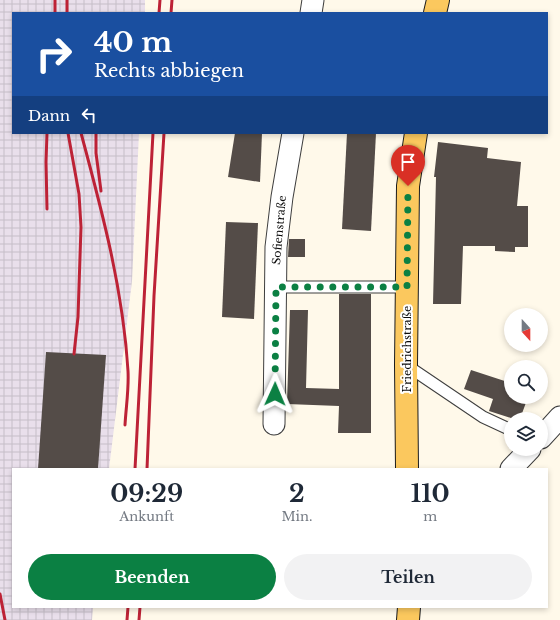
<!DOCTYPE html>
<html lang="de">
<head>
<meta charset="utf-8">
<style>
	:root { --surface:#fff; --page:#f2f2f3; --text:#1f2937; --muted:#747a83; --accent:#0b8043 }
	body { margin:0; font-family:"Libre Baskerville",serif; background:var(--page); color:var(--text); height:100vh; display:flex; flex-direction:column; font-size:15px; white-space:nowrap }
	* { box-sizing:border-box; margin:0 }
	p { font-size:13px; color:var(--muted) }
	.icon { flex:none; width:22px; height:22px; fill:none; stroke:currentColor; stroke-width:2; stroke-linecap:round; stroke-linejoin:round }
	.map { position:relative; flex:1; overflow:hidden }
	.panel { position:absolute; left:12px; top:468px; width:536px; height:140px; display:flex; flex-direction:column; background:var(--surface); border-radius:0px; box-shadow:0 2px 6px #0003 }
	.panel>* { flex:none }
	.banner { position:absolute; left:12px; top:12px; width:536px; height:122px; border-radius:0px; box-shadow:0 2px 6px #0003; background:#1a4fa0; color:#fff; overflow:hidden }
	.needle { width:26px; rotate:159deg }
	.controls { position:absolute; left:504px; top:308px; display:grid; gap:8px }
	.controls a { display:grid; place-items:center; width:44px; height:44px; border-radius:50%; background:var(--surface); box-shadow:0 2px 6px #0003; font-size:20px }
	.pin { position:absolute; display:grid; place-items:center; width:34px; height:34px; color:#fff; margin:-41px -17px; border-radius:50% 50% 50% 0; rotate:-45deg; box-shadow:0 0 4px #0007 }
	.pin .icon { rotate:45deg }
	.me { position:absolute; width:44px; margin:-22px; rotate:1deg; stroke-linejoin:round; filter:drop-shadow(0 0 3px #0008) }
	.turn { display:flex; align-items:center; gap:14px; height:84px; padding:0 16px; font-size:18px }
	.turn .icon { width:52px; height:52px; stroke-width:2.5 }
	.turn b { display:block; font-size:28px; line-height:34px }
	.then { display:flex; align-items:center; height:38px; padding:0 16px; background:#0003; gap:8px; font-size:15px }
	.eta { display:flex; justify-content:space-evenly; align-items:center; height:68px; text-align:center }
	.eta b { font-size:24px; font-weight:700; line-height:28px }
	.cta { display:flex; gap:8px; margin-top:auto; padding:8px 16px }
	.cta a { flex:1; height:46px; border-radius:24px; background:var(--accent); color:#fff; font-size:16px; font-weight:700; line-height:46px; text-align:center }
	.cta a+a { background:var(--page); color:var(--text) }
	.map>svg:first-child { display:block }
	.industrial { fill:url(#industrial-grid) }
	.building { fill:#544c48 }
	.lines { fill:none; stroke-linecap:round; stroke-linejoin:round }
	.lane-casing { stroke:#3e3e3e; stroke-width:13 }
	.street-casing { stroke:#3e3e3e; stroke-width:23 }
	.primary-casing { stroke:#1c1c1c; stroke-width:24 }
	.lane { stroke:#fff; stroke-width:11 }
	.street { stroke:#fff; stroke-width:21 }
	.primary { stroke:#fbc85e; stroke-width:22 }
	.rail { stroke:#bd2236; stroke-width:3 }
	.route { stroke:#0b8043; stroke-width:7; stroke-dasharray:0 12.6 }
	.labels { text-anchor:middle; stroke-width:4; stroke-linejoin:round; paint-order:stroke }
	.street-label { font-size:11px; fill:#0b0b0b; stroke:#fff }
</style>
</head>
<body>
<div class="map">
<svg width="560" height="620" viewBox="0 0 560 620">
	<defs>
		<pattern id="industrial-grid" width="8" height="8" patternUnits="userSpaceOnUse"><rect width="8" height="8" fill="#e9dfeb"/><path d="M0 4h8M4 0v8" fill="none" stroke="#c6bec8"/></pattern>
	</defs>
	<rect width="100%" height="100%" fill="#fff9ea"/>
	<polygon class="industrial" points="0,0 145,0 145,13 13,13 13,133 139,133 132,281 109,469 13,469 13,607 93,607 92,620 0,620"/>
	<g class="building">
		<polygon points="235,133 262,133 260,182 228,177"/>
		<polygon points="347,133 376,133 371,231 342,229"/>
		<polygon points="438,142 488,148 487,158 521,162 517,206 528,206 528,247 515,247 515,252 495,251 495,246 463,246 461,304 433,304 436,177 434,177"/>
		<polygon points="226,222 258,223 254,319 222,317"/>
		<polygon points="289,239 305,239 305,257 288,257"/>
		<polygon points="339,294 371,294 371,433 338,433 339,406 287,404 290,310 308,310 306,388 339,389"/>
		<polygon points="46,352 106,355 98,469 38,469"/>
		<polygon points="471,370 511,383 511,397 528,397 520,419 514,419 489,411 493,399 464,389"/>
	</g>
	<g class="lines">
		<defs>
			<g id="lane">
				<polyline points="276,287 407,287"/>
				<polyline points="406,365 483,417 511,430"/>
			</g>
			<g id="street">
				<polyline points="311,13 313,0"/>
				<polyline points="274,424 276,247 282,197 293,133"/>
				<polyline points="541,438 560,417"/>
				<polyline points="511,469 530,449"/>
			</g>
			<g id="primary">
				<polyline points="435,13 438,0"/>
				<polyline points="407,469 406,365 408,186 416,133"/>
				<polyline points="408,620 409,607"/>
			</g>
		</defs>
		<use href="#lane" class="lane-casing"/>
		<use href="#street" class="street-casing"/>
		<use href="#primary" class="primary-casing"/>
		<use href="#lane" class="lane"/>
		<use href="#street" class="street"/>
		<use href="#primary" class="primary"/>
		<g class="rail">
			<polyline points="55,13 55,0"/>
			<polyline points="67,13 67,0"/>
			<polyline points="159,13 160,0"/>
			<polyline points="171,13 172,0"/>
			<polyline points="68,133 79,194 81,227 78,317 74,354"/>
			<path d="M81,133c21,78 42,156 47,238 1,18 -2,36 -3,54"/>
			<polyline points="96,133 96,153 101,191"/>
			<polyline points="47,209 46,162 47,133"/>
			<polyline points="135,469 153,133"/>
			<polyline points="147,469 154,296 164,133"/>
			<polyline points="0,594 5,620"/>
			<polyline points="127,620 128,607"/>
			<polyline points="139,620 140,607"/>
		</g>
	</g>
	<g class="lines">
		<polyline class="route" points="275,394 276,287 407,287 408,186"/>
	</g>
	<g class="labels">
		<g class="street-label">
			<text transform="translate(279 230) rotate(-85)" y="4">Sofienstraße</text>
			<text transform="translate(407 349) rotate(-90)" y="4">Friedrichstraße</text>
		</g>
	</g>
</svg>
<div class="controls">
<a><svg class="needle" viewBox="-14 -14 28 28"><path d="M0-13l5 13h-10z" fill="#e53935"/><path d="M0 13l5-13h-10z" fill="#747a83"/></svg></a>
<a><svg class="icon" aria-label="search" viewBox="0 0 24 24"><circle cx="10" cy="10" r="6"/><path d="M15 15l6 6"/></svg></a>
<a><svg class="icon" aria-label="layers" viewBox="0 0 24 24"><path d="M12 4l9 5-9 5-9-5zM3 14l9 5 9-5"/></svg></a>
</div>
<div class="pin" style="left:408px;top:186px;background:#d93025"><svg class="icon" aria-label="arrive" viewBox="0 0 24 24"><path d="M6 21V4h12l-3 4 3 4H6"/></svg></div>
<svg class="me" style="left:275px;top:394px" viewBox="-20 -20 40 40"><path d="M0-17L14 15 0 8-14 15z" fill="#0b8043" stroke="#fff" stroke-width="4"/></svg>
<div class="banner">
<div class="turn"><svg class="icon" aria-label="right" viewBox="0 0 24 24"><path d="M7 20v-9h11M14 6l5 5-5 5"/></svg><div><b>40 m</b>Rechts abbiegen</div></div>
<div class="then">Dann<svg class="icon" aria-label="left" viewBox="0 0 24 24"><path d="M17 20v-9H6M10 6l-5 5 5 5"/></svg></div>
</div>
<section class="panel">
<div class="eta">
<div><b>09:29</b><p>Ankunft</p></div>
<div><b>2</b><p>Min.</p></div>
<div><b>110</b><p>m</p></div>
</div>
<div class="cta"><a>Beenden</a><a>Teilen</a></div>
</section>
</div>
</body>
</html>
